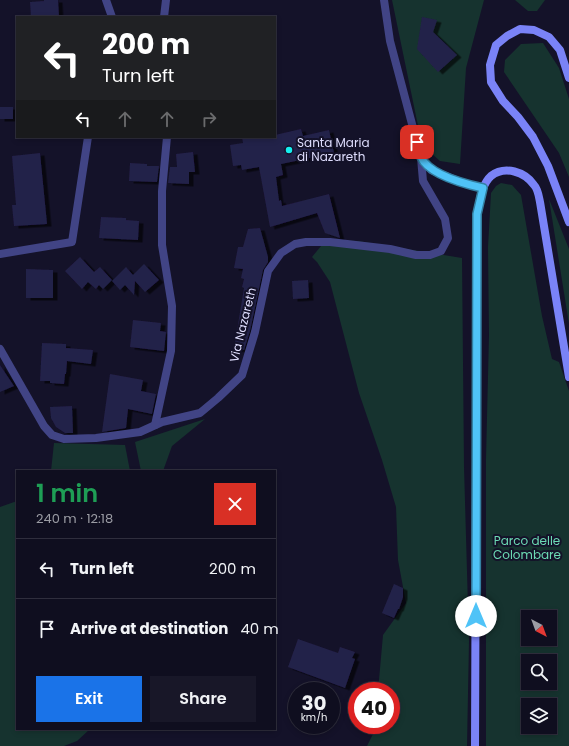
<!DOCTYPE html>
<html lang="en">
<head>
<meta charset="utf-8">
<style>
	:root { --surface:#0f0e1f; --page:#181728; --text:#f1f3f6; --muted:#9b9ca4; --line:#2f2e3d; --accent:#1a73e8 }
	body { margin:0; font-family:Poppins,sans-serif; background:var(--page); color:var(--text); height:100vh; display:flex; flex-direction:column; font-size:15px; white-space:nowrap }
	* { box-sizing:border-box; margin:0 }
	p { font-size:13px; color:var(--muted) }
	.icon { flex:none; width:22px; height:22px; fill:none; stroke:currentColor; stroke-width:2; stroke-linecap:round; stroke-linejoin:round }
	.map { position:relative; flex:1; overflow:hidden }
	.sheet { position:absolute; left:16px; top:470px; width:260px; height:260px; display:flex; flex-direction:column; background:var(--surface); border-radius:0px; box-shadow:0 2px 6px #0003,0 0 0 1px var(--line) }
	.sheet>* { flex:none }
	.guide { position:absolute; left:16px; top:16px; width:260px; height:122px; border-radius:0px; box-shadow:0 2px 6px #0003,0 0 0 1px var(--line); background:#202124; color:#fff; overflow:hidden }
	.needle { width:26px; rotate:139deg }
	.tools { position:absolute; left:521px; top:610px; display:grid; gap:8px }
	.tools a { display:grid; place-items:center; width:36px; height:36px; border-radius:0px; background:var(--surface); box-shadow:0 2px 6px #0003,0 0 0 1px var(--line); font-size:20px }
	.speed { position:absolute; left:288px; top:682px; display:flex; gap:8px; font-size:20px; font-weight:700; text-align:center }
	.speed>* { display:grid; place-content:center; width:52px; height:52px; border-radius:50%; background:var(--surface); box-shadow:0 2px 6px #0003,0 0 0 1px var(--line); line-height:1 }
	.speed small { font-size:10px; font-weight:400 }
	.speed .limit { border:6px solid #d22; background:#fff; color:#111 }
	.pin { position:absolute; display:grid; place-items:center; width:34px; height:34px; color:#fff; margin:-17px; border-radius:8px; box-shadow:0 2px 6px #0006 }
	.me { position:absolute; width:44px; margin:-22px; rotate:0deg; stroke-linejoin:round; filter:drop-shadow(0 0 3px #0008) }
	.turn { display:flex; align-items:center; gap:14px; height:84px; padding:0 20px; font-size:18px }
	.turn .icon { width:52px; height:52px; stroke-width:2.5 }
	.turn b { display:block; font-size:28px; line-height:34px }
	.lanes { display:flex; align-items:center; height:38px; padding:0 20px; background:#0003; justify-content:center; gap:20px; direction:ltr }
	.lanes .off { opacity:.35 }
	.round { display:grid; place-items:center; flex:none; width:42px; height:42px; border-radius:0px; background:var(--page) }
	.summary { display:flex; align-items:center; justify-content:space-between; height:68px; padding:0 20px }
	h1 { font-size:24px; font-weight:600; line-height:30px; color:#1e9e55 }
	.primary-button { display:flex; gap:8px; margin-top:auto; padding:8px 20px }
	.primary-button a { flex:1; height:46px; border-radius:0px; background:var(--accent); color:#fff; font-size:16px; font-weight:600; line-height:46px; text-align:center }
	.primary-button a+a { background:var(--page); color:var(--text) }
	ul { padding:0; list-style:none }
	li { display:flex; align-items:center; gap:12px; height:60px; padding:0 20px; border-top:1px solid var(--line) }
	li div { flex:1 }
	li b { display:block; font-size:15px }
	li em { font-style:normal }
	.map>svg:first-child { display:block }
	.green { fill:#16332f; fill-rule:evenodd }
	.building { fill:#242049; filter:url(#shadow) }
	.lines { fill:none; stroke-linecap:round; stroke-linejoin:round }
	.street { stroke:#414485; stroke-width:8 }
	.secondary { stroke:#7a83f7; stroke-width:8 }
	.route-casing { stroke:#337fa1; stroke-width:10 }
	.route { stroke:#4fc3f7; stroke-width:7 }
	.poi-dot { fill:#15eff0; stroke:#141229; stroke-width:1.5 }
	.labels { text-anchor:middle; stroke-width:4; stroke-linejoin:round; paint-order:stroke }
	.poi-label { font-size:12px; fill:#deddfd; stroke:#141229; text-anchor:start }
	.street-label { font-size:12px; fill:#deddfd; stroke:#141229 }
	.park-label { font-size:12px; fill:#6cdab4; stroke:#141229 }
</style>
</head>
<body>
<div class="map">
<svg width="569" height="746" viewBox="0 0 569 746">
	<defs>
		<filter id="shadow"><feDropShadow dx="4.5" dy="2.5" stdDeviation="0" flood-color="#0009"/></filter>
	</defs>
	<rect width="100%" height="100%" fill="#141229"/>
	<g class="green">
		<polygon points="392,0 484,0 466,68 460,164 440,161 422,145"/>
		<polygon points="515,0 545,0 537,11 528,11"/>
		<polygon points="543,43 559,68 569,99 569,177 559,153 504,72 505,60 521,44"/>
		<path d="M501,183l11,2 9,10 21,121 10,43 7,3 10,29v355h-83v-287l3,-124 -1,-88 3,-54 5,-7zM528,617h22v22h-22zM528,661h22v22h-22zM528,705h22v22h-22z"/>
		<polygon points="549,199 569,249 569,324"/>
		<polygon points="326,240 358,241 462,258 464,467 469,641 467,746 367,746 375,730 375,725 391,725 391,691 378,691 383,635 406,603 398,560 396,507 382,460 359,393 330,282 317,262 312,257"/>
		<polygon points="205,419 172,446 163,471 141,471 135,442"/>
		<polygon points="54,443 125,445 130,471 51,471"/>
		<polygon points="17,501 17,729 90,729 77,741 64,746 0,746 0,507"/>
	</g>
	<g class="building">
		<polygon points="44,0 58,0 59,17 31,17 30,2 44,1"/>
		<polygon points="422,17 437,20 433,32 457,55 438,72 417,49"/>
		<rect x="0" y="107" width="13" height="12"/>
		<polygon points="301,129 303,136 329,130 334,153 281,164 283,175 276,177 279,201 281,200 282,206 329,194 340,238 325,233 317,213 270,227 259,167 242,170 241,165 233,166 230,145 243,143 242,137 253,137 254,139 265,137 275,137 275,135"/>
		<polygon points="193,152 195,172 189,172 189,184 168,183 170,167 177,167 176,154"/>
		<polygon points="40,153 47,224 14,226 12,205 16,205 12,156"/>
		<polygon points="130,163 147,164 147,166 159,166 157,182 129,181"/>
		<polygon points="101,217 126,218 126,220 139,221 138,240 99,238"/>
		<polygon points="260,228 268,257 268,262 263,270 250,331 244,350 234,349 244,288 242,287 244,279 241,278 243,269 234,268 238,247 243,247 248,229"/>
		<polygon points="80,257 94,272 100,267 112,280 103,289 99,285 96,289 88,282 82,289 65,271"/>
		<polygon points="144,264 159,280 145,292 135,281 134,295 125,285 120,290 112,281 126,267 133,275"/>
		<polygon points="26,269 53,270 53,298 26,298"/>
		<polygon points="308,280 309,298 293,299 292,281"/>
		<polygon points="133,320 161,323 160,331 166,332 164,351 130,347"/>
		<polygon points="42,343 66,344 66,348 93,350 91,364 67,361 66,374 65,374 64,384 50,383 50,381 40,381"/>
		<polygon points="0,365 14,386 0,392"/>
		<polygon points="110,374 143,380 141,391 156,394 152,414 128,409 126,428 102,432"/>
		<polygon points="72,406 73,433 65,433 56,427 51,418 50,407"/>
		<polygon points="394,584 403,588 403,597 399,609 398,609 394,618 382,613"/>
		<polygon points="298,639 338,653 340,647 355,652 352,658 355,659 345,688 288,667"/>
	</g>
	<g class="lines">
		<g class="street">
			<polyline points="106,0 112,17"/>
			<polyline points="384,0 390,41 421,158 431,170 466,184 483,188"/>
			<polyline points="164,17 166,0"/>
			<polyline points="0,254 72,242 88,137"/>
			<polyline points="0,349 44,426 52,435 64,439 96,438 140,432 162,422 200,413 218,398 242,375 255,332 268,271 281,253 295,244 306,242 330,242 390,249 416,255 430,255 441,251 448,238 445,219 423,181 421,158"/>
			<polyline points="155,425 171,351 172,306 162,245 162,191 167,137"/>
		</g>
		<g class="secondary">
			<polyline points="569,78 560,50 549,37 534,30 520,29 507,36 496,45 490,65 491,82 503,101 518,117 533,137 548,166 569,222"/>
			<path d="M475,746l2,-533c3,-11 4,-28 14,-37 14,-11 34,-4 43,9 4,4 5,12 6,17l29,175"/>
		</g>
	</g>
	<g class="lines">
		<defs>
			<path id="route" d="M417,142c1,5 1,11 4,15 8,18 44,27 62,31l-6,26 -1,402"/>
		</defs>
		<use href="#route" class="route-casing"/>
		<use href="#route" class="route"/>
	</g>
	<circle class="poi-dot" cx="289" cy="150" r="4"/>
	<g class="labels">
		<g class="poi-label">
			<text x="297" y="147">Santa Maria<tspan x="297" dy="14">di Nazareth</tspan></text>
		</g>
		<g class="street-label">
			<text transform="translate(243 325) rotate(-76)" y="4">Via Nazareth</text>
		</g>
		<g class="park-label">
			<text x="527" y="545">Parco delle<tspan x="527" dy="14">Colombare</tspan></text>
		</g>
	</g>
</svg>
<div class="tools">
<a><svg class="needle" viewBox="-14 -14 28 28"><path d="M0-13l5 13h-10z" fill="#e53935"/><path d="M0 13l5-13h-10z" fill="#9b9ca4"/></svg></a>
<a><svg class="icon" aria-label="search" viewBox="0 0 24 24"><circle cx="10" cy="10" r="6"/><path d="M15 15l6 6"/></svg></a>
<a><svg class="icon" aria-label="layers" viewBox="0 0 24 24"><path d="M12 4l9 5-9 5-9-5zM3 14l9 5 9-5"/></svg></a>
</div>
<div class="speed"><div>30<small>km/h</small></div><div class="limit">40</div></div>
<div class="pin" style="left:417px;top:142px;background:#d93025"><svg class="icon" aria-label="arrive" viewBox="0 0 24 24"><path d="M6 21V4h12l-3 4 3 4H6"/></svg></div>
<svg class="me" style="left:476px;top:616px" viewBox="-20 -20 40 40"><circle r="19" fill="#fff"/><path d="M0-13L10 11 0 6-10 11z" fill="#4fc3f7"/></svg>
<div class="guide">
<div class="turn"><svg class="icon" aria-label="left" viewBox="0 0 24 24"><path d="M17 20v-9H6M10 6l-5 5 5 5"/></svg><div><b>200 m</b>Turn left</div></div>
<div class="lanes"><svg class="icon" aria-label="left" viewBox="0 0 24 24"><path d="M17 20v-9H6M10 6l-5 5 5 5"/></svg><svg class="icon off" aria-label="ahead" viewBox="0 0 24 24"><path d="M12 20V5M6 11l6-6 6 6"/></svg><svg class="icon off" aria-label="ahead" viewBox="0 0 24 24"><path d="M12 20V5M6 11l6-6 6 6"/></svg><svg class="icon off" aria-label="right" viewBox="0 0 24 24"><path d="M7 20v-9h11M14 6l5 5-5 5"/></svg></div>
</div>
<section class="sheet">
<div class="summary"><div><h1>1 min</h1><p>240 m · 12:18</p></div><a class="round" style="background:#d93025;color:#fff"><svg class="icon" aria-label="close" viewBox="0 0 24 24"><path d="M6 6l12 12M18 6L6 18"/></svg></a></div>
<ul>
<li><svg class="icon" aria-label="left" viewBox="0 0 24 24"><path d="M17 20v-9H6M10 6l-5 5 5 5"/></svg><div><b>Turn left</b></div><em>200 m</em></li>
<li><svg class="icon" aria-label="arrive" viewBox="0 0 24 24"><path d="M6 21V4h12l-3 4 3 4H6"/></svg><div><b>Arrive at destination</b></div><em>40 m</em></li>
</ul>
<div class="primary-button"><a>Exit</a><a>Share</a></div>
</section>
</div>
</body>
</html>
